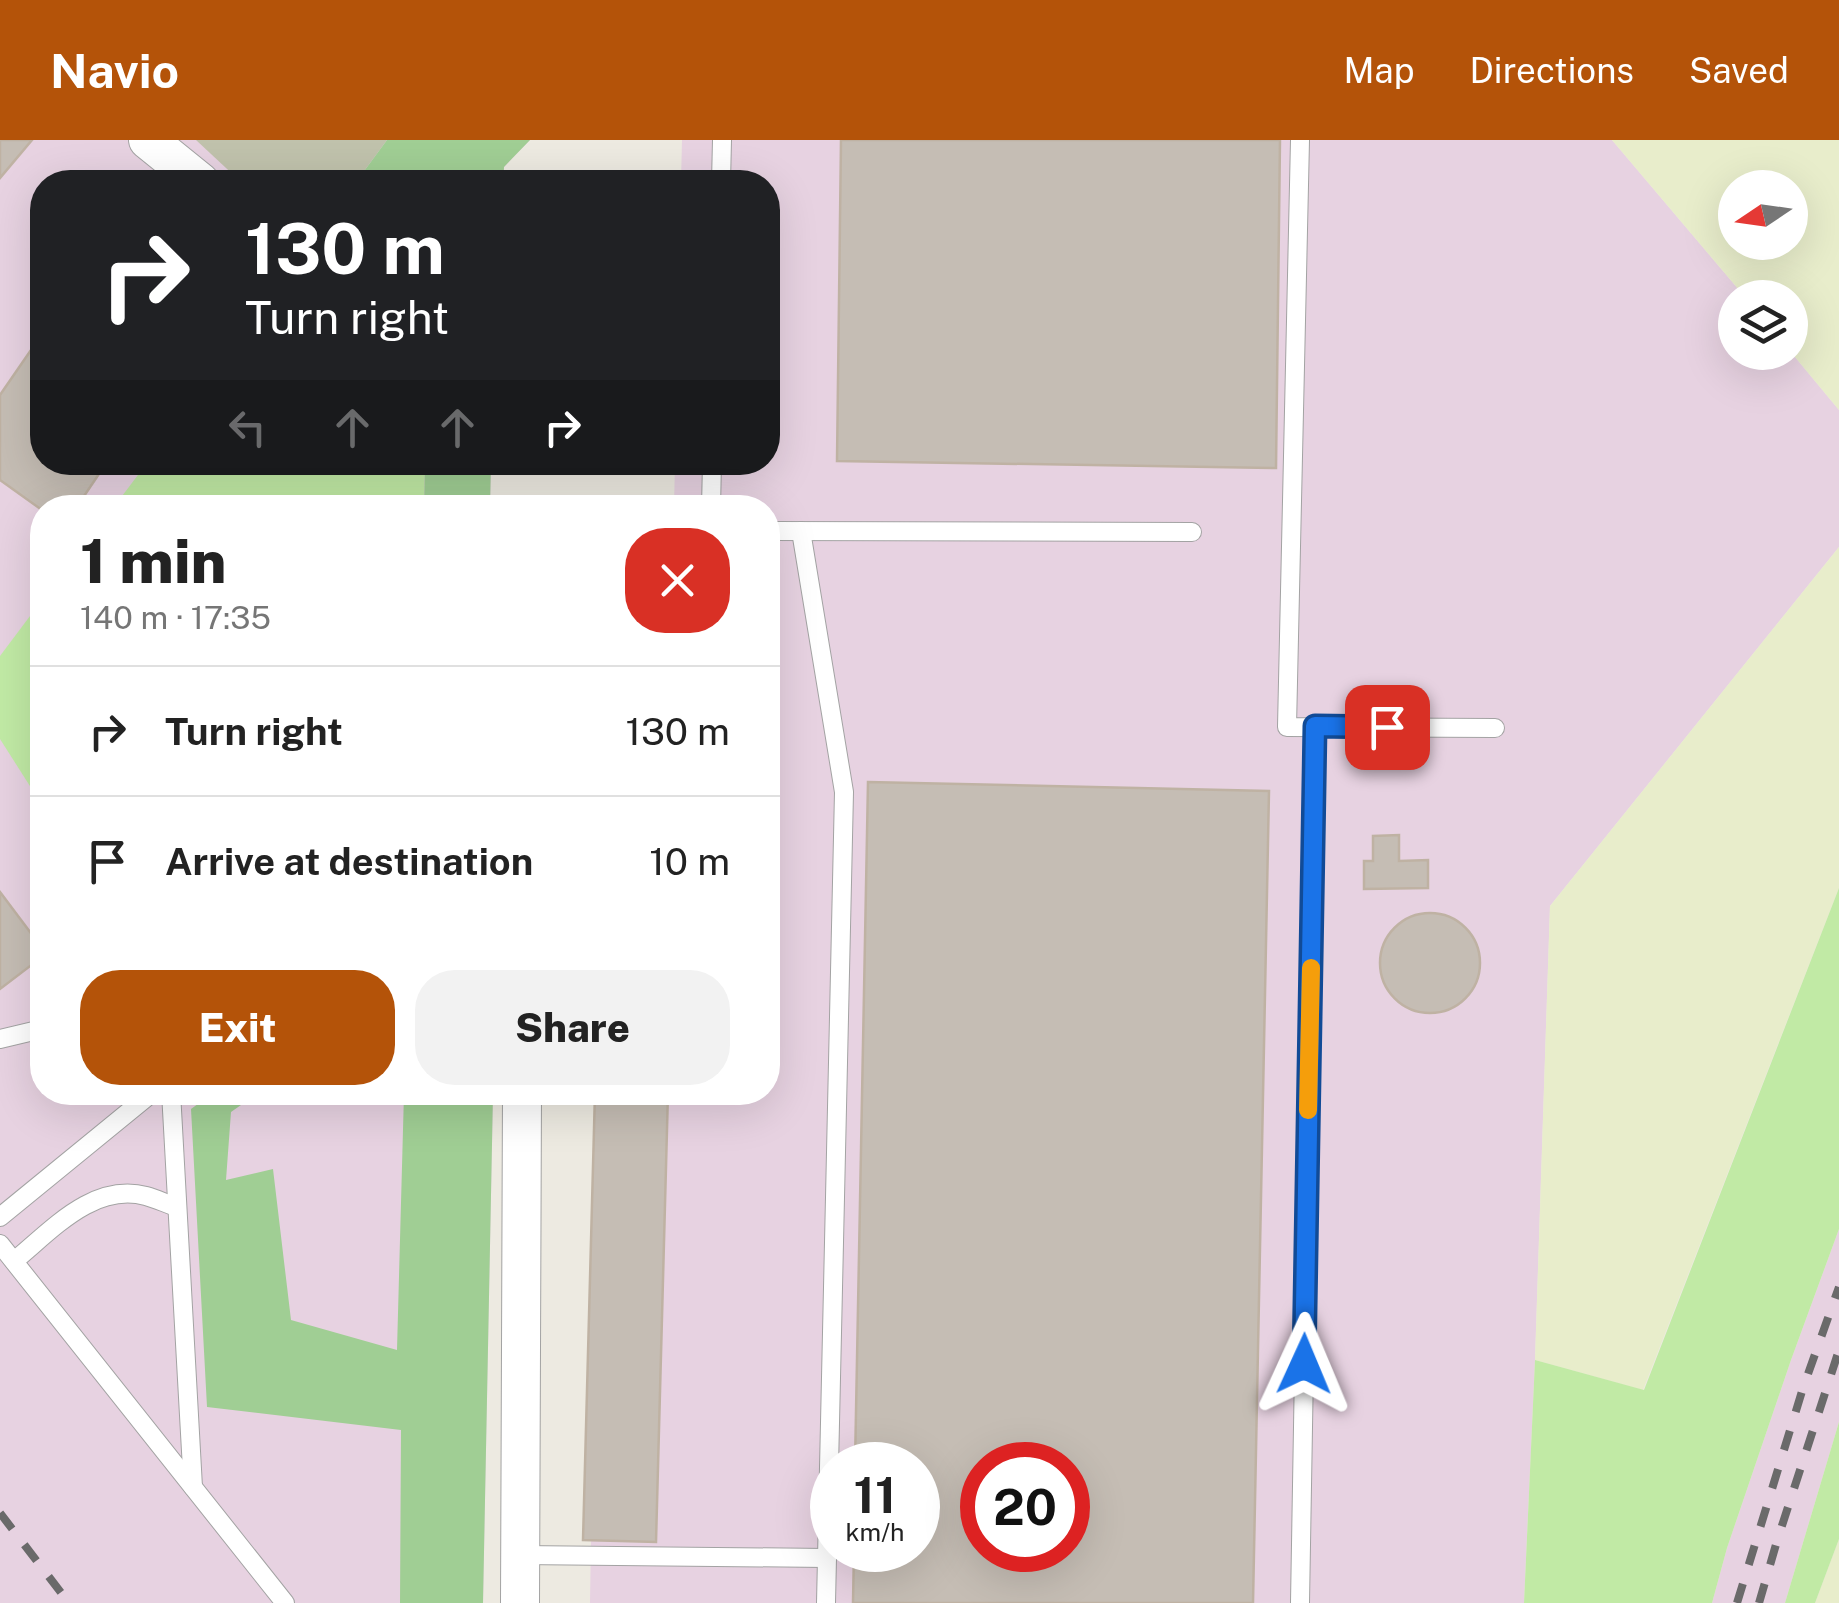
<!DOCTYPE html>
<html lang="en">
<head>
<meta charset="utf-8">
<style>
	:root { --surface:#fff; --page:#f2f2f2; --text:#222; --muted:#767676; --line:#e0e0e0; --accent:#b45309 }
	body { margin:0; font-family:"Public Sans",sans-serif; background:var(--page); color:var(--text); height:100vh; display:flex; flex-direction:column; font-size:38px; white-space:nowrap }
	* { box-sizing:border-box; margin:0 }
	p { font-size:32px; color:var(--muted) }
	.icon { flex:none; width:55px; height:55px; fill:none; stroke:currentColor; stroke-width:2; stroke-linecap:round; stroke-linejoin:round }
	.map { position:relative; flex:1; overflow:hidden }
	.panel { position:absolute; left:30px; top:355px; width:750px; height:610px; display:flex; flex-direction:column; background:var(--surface); border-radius:40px; box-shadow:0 10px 40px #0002 }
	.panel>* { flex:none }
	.guide { position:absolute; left:30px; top:30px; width:750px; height:305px; border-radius:40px; box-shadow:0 10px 40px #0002; background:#202124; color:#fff; overflow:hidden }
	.needle { width:65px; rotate:257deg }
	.fabs { position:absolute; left:1718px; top:30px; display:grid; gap:20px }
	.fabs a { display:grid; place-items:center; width:90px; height:90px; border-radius:50%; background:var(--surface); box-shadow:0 10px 40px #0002; font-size:50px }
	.speed { position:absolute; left:810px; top:1302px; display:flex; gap:20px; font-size:50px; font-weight:700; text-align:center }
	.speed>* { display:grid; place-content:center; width:130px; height:130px; border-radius:50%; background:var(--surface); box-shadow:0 10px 40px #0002; line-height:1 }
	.speed small { font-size:25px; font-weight:400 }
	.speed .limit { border:15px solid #d22; background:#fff; color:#111 }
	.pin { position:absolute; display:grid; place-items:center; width:85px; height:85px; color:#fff; margin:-42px; border-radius:20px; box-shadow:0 5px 15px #0006 }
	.me { position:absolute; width:110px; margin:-55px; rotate:1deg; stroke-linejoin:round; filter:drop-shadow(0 0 8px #0008) }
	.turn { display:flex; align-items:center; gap:35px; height:210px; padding:0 50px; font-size:45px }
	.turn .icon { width:130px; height:130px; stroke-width:2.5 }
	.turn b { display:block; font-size:70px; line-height:85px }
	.lanes { display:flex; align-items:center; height:95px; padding:0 50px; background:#0003; justify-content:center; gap:50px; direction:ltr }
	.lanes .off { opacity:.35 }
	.round { display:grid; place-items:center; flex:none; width:105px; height:105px; border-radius:40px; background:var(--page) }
	.head { display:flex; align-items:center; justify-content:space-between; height:170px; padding:0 50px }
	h1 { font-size:60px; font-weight:800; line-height:75px }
	.action { display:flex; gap:20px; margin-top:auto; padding:20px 50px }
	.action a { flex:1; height:115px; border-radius:40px; background:var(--accent); color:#fff; font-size:40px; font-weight:800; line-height:115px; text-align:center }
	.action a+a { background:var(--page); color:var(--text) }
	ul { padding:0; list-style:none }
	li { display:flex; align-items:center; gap:30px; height:130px; padding:0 50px; border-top:2px solid var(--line) }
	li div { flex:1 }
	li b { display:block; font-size:38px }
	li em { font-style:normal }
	header { display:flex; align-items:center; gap:60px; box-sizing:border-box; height:140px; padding:0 50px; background:var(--accent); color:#fff }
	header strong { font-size:48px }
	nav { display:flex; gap:55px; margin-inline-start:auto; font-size:35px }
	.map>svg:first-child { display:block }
	.industrial { fill:#e7d2e1; fill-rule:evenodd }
	.construction { fill:#c0c2ac }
	.farmland { fill:#e8edcb; fill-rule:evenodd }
	.grass { fill:#c1eaa5 }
	.forest { fill:#a0ce94 }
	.building { fill:#c5bdb4; stroke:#bfb2a3; stroke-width:2.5; fill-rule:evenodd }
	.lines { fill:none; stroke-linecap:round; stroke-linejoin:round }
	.lane-casing { stroke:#a3a3a3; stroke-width:20 }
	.street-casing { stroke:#a3a3a3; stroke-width:40 }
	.lane { stroke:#fff; stroke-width:18 }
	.street { stroke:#fff; stroke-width:38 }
	.rail { stroke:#6a6a6a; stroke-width:8; stroke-dasharray:20 20; stroke-linecap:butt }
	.route-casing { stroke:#114b97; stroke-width:25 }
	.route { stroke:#1a73e8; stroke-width:18 }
	.slow { stroke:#f59e0b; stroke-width:18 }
</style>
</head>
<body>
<header>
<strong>Navio</strong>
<nav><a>Map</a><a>Directions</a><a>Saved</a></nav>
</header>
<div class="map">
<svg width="1839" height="1463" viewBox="0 0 1839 1463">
	<rect width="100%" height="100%" fill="#edeae1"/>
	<g class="industrial">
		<polygon points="0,0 530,0 504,27 503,42 42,42 42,322 491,323 490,367 42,368 42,952 493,953 483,1463 0,1463"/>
		<path d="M682,0h930l133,157 -10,1v54l55,-1 49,59v137l-289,359 -15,454 -11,243h-934l8,-510 170,-1v-584l-139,-1v-2l45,1 1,-43 93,-1v-280h-87zM832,1325h86v85h-86zM982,1325h86v85h-86z"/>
		<polygon points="1839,1089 1839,1282 1785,1463 1712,1463 1727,1408 1791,1220"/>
	</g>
	<polygon class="construction" points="196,0 387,0 356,42 241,42"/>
	<g class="farmland">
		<path d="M1612,0h227v270l-49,-59v-53l-45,-1zM1735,48h55v54h-55z"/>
		<polygon points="1839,407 1839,748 1643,1250 1535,1220 1550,766"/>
		<polygon points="1839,1399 1839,1463 1815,1463"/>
	</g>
	<g class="grass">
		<polygon points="147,323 425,323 424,367 113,368"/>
		<polygon points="42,460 42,665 0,599 0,516"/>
		<polygon points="1839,748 1839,1089 1791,1220 1727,1408 1712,1463 1524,1463 1535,1220 1644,1250"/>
		<polygon points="1839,1282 1839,1399 1815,1463 1785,1463"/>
	</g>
	<g class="forest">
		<polygon points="387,0 530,0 504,27 503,42 356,42"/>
		<polygon points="425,323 491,323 490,367 424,367"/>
		<polygon points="213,953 258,953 231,972 226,1040 273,1029 291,1180 397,1210 404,953 493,953 483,1463 400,1463 401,1290 207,1267 191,969"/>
	</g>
	<g class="building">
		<polygon points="0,0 32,0 0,38"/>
		<polygon points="841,0 1280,0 1276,328 837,321"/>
		<polygon points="42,194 42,322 107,322 76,368 42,368 42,370 0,340 0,255"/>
		<path d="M868,642l401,9 -16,812h-400l1,-53h64v-85h-63zM982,1325h86v85h-86z"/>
		<polygon points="1399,695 1399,721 1428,720 1428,748 1364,749 1364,721 1373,721 1373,696"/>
		<polygon points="0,752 42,808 42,817 0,849"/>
		<circle cx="1430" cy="823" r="50"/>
		<polygon points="595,952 668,952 656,1402 583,1400"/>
	</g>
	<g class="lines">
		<defs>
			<g id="lane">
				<polyline points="1300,0 1287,587 1495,588"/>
				<polyline points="721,42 722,0"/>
				<polyline points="711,368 712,322"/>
				<polyline points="768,391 1192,392"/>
				<polyline points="801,391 844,652 826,1463"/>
				<polyline points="0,899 42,889"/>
				<polyline points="171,952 193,1347"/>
				<polyline points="0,1077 153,952"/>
				<polyline points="0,1104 285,1463"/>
				<path d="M14,1121c37,-30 79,-79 132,-65 11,3 21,8 31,11"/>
				<polyline points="520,1415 827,1418"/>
				<polyline points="1300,1463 1315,586"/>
			</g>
			<g id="street">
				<polyline points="148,0 200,42"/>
				<polyline points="520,1463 522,952"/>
			</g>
		</defs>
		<use href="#lane" class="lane-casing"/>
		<use href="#street" class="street-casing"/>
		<use href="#lane" class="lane"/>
		<use href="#street" class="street"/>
		<g class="rail">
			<polyline points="0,1373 69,1463"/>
			<polyline points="1737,1463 1803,1248 1839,1147"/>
			<polyline points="1759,1463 1777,1401 1839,1210"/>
		</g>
	</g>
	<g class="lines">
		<defs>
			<polyline id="route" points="1304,1224 1315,586 1387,587"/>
		</defs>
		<use href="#route" class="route-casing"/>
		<use href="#route" class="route"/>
		<polyline class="slow" points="1308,970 1311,828"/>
	</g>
</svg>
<div class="fabs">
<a><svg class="needle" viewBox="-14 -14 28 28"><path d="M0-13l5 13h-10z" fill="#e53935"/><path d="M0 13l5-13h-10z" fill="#767676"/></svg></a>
<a><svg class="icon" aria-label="layers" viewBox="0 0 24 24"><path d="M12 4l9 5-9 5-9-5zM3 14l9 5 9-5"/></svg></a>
</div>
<div class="speed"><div>11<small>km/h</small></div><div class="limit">20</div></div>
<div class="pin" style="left:1387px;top:587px;background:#d93025"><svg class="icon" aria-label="arrive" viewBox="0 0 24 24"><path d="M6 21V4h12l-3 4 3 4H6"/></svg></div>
<svg class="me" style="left:1304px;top:1224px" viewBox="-20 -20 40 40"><path d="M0-17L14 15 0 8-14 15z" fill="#1a73e8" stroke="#fff" stroke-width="4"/></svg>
<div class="guide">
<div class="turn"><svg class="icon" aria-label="right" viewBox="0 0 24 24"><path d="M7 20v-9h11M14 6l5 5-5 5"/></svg><div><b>130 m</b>Turn right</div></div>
<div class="lanes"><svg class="icon off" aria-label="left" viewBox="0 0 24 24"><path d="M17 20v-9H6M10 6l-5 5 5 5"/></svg><svg class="icon off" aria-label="ahead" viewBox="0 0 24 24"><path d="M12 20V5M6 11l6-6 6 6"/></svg><svg class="icon off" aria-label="ahead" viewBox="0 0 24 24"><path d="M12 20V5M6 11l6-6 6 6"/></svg><svg class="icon" aria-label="right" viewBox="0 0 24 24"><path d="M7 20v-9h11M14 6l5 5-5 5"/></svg></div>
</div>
<section class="panel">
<div class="head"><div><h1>1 min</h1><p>140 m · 17:35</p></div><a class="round" style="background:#d93025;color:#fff"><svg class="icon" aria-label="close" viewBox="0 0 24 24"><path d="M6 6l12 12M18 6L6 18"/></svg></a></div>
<ul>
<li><svg class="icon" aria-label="right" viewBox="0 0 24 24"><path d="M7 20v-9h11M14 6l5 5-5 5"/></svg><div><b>Turn right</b></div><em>130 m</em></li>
<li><svg class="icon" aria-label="arrive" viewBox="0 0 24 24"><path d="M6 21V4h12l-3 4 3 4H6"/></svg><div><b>Arrive at destination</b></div><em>10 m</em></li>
</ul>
<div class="action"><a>Exit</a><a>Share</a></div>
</section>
</div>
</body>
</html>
